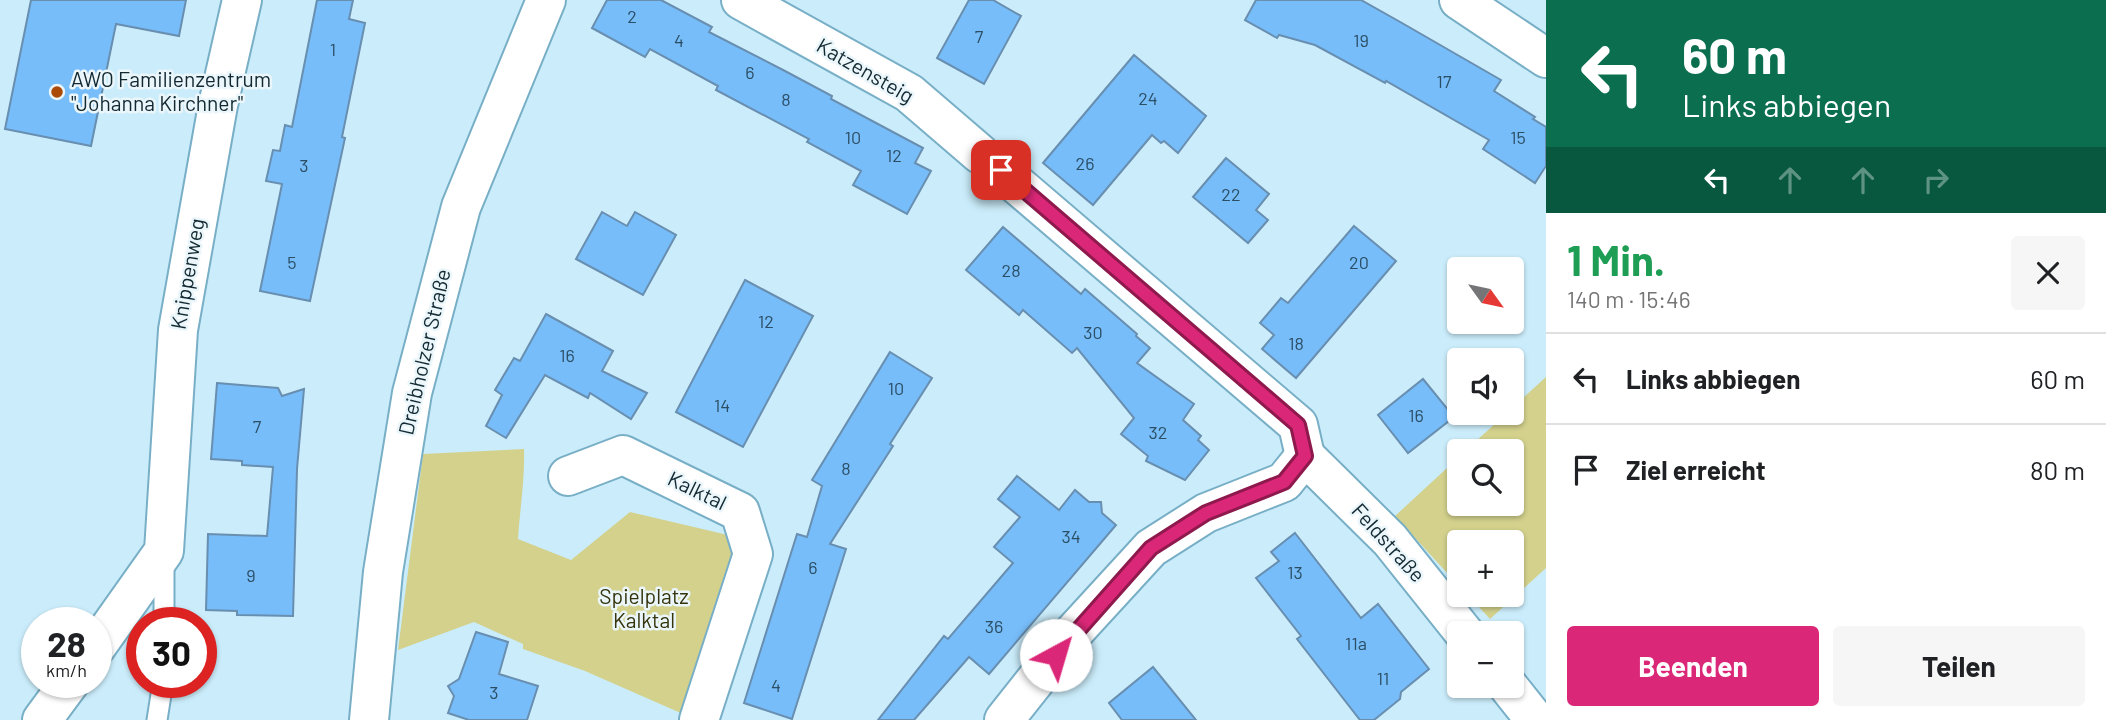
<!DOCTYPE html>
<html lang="de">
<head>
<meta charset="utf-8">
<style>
	:root { --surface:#fff; --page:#f6f6f6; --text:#202124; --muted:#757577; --line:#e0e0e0; --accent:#db2777 }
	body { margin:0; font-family:Barlow,sans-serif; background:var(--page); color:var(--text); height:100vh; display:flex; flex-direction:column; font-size:26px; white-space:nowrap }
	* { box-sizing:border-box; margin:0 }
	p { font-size:23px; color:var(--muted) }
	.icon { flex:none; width:38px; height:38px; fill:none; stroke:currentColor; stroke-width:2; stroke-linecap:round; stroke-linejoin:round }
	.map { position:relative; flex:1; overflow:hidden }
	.sheet { display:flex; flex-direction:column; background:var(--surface); width:560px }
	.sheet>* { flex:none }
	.hud { background:#0b6e4f; color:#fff; overflow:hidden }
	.needle { width:46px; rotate:123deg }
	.controls { position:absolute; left:1447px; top:257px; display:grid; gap:14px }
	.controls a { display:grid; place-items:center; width:77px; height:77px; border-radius:7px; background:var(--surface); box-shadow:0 2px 5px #0004; font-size:35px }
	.speed { position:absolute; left:21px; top:607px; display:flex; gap:14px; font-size:35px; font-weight:700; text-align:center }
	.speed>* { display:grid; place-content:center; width:91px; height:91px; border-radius:50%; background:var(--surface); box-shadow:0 2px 5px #0004; line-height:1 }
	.speed small { font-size:18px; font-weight:400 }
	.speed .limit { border:10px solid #d22; background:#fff; color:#111 }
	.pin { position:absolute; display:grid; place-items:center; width:60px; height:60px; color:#fff; margin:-30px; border-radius:14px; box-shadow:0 4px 10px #0006 }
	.me { position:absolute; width:77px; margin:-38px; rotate:39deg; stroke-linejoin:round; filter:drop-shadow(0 0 5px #0008) }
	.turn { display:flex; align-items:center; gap:24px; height:147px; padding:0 21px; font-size:32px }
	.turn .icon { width:91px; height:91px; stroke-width:2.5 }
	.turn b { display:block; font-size:49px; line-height:60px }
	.lanes { display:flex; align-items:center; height:66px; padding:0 21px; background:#0003; justify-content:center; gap:35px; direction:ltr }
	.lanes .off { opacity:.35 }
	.round { display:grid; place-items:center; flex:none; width:74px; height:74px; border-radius:7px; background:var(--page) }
	.head { display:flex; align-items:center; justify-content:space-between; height:119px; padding:0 21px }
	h1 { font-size:42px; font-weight:700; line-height:52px; color:#1e9e55 }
	.primary-button { display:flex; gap:14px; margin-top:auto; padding:14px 21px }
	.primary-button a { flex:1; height:80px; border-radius:7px; background:var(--accent); color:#fff; font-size:28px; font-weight:700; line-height:80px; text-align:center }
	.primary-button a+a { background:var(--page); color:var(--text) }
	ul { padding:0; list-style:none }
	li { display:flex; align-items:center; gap:21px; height:91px; padding:0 21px; border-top:2px solid var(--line) }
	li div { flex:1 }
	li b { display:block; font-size:26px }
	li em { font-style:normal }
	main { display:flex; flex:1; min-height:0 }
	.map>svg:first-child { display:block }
	.green { fill:#d3d18c }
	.building { fill:#77bdfa; stroke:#688eb0; stroke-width:2 }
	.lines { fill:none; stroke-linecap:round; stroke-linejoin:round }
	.lane-casing { stroke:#78afc6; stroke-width:23 }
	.street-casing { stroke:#78afc6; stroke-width:42 }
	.lane { stroke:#fff; stroke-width:19 }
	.street { stroke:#fff; stroke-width:38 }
	.route-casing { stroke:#8e194d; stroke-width:18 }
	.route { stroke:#db2777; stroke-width:12 }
	.poi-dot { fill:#ab4a08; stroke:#ebf6fb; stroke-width:2.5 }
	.labels { text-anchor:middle; stroke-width:5; stroke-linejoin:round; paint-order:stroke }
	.number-label { font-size:18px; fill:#2b4e64 }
	.street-label { font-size:21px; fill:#122932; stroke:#ebf6fb }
	.poi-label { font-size:21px; fill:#122932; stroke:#ebf6fb; text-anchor:start }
	.park-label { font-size:21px; fill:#35330b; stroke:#ebf6fb }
</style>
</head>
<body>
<main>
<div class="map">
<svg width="1546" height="720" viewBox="0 0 1546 720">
	<rect width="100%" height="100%" fill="#cbedfb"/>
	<g class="green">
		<polygon points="1546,377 1546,568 1490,619 1468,595 1512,595 1512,542 1460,542 1459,586 1395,516 1459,457 1460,504 1512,504 1512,452 1465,451 1507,413 1512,413 1512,408"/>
		<path d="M524,449c1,30 -4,59 -6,90l53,21 59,-48 115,27 -53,179 -107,-47 -62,-22v-5l-49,-22 -76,28 25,-196z"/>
	</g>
	<g class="building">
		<polygon points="31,0 186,0 179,36 116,24 91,146 5,129"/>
		<polygon points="317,0 353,0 349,19 365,23 342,137 345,138 310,301 260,291 282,184 266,181 273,150 280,151 285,125 292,127"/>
		<polygon points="607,0 661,0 712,27 709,32 785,71 832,96 831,99 923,148 915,163 931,171 907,214 853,185 861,171 807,142 809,139 716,90 718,86 650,49 645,57 592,28"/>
		<polygon points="969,0 993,0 1021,16 984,84 937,58"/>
		<polygon points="1256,0 1361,0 1402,23 1501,80 1494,91 1535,117 1533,119 1546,127 1546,166 1535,183 1483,149 1489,140 1386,81 1385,83 1315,45 1279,35 1277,38 1245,20"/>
		<polygon points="1134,55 1206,116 1178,153 1164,141 1161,143 1152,135 1093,205 1043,163"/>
		<polygon points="1226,158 1269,194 1256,210 1268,220 1248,243 1193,197"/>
		<polygon points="602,212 627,226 635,212 676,235 643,295 576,259"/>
		<polygon points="1354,226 1396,261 1296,378 1262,349 1274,335 1260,323 1281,298 1288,303"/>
		<polygon points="1003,227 1081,294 1085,289 1137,334 1136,336 1150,348 1137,363 1194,404 1183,420 1201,436 1198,440 1209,450 1185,480 1146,461 1148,456 1121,434 1134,418 1077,348 1072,353 1023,310 1019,315 966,270"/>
		<polygon points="745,280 813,316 743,447 676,412"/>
		<polygon points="546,314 613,351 602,371 647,393 631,419 590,393 588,398 545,375 506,438 486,426 502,395 495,390 514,358 520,361"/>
		<polygon points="890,352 932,378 890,444 893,446 830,544 846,549 792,719 744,703 797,534 807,537 822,486 812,480"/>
		<polygon points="1423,379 1454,417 1408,453 1378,415"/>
		<polygon points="217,383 278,388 282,396 304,389 297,469 293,616 237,615 237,611 206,610 208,534 267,536 273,467 242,465 242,461 211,459"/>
		<polygon points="1017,476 1059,510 1075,490 1089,502 1101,502 1102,513 1116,525 989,674 969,657 914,720 878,720 944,636 948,639 1013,563 994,547 1020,517 998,499"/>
		<polygon points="1295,533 1361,618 1378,604 1429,669 1401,692 1400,699 1374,720 1360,720 1297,639 1301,636 1256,578 1279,561 1271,552"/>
		<polygon points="476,632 508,642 499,674 538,686 527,720 469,720 448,713 454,696 448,686 459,679"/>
		<polygon points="1153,667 1196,720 1122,720 1109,703"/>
	</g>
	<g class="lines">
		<defs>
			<g id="lane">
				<polyline points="164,558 164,623"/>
				<polyline points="157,720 163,682"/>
			</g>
			<g id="street">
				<polyline points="741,0 909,93 980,154"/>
				<polyline points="1459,0 1546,58"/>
				<polyline points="1001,171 1298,425 1305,456"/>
				<polyline points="568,476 623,455 740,512 753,554 699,720"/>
				<polyline points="96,647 164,551 178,330 218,105 242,0"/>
				<polyline points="1508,686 1535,720"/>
				<polyline points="42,720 70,682"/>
				<polyline points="369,720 383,572 412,393 461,207 546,0"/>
				<polyline points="1004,720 1073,633 1151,548 1206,513 1284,482 1305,456 1390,540 1465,634"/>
			</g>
		</defs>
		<use href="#lane" class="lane-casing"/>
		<use href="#street" class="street-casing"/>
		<use href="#lane" class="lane"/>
		<use href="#street" class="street"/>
	</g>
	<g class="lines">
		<defs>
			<polyline id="route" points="1001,170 1298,425 1305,456 1284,482 1206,513 1151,548 1056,655"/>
		</defs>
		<use href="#route" class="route-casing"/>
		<use href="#route" class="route"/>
	</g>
	<circle class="poi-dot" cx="57" cy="92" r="7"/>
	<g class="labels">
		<g class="number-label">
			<text x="632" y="23">2</text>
			<text x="979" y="43">7</text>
			<text x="679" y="47">4</text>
			<text x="1361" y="47">19</text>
			<text x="333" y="56">1</text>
			<text x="750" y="79">6</text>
			<text x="1444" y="88">17</text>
			<text x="1148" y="105">24</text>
			<text x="786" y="106">8</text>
			<text x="853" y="144">10</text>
			<text x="1518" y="144">15</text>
			<text x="894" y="162">12</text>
			<text x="1085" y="170">26</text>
			<text x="304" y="172">3</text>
			<text x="1231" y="201">22</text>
			<text x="292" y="269">5</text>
			<text x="1359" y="269">20</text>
			<text x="1011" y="277">28</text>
			<text x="766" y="328">12</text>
			<text x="1093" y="339">30</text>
			<text x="1296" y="350">18</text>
			<text x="567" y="362">16</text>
			<text x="896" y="395">10</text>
			<text x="722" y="412">14</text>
			<text x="1416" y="422">16</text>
			<text x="257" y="433">7</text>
			<text x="1158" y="439">32</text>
			<text x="846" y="475">8</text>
			<text x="1071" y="543">34</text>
			<text x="813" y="574">6</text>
			<text x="1295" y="579">13</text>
			<text x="251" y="582">9</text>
			<text x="994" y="633">36</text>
			<text x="1356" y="650">11a</text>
			<text x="1383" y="685">11</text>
			<text x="776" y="692">4</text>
			<text x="494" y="699">3</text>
		</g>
		<g class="street-label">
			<text transform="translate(865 71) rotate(30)" y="7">Katzensteig</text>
			<text transform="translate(188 274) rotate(-80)" y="7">Knippenweg</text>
			<text transform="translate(425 352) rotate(-77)" y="7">Dreibholzer Straße</text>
			<text transform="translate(697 491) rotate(26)" y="7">Kalktal</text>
			<text transform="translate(1388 543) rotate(48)" y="7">Feldstraße</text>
		</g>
		<g class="poi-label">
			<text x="71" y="87">AWO Familienzentrum<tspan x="71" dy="24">"Johanna Kirchner"</tspan></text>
		</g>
		<g class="park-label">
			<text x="644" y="604">Spielplatz<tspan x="644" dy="24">Kalktal</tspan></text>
		</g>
	</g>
</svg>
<div class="controls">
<a><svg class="needle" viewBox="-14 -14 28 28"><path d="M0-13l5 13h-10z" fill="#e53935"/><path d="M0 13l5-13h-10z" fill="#757577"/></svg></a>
<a><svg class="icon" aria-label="sound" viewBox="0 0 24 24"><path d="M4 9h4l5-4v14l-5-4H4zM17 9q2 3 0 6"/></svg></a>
<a><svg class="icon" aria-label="search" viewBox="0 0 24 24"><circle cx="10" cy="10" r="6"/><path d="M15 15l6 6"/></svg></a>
<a>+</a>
<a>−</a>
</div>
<div class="speed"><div>28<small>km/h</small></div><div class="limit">30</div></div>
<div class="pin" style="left:1001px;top:170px;background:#d93025"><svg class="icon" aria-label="arrive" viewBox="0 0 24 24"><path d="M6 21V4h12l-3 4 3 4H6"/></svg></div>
<svg class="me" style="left:1056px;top:655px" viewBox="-20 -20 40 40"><circle r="19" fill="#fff"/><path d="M0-13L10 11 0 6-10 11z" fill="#db2777"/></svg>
</div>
<section class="sheet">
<div class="hud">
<div class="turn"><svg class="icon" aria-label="left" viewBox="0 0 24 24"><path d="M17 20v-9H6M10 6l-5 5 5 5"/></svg><div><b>60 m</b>Links abbiegen</div></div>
<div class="lanes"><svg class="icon" aria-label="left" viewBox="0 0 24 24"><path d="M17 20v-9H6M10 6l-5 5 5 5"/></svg><svg class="icon off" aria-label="ahead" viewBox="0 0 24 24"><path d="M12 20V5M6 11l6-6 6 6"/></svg><svg class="icon off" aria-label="ahead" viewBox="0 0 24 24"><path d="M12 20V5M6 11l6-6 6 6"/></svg><svg class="icon off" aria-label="right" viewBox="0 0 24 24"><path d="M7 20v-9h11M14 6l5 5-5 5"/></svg></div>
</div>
<div class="head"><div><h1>1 Min.</h1><p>140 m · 15:46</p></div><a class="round"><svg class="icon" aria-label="close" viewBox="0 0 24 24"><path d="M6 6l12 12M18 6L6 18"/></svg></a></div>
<ul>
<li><svg class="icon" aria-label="left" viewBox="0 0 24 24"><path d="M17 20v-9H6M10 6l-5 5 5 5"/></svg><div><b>Links abbiegen</b></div><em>60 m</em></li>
<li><svg class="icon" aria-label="arrive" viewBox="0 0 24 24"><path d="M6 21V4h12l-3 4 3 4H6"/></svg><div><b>Ziel erreicht</b></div><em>80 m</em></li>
</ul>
<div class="primary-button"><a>Beenden</a><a>Teilen</a></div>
</section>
</main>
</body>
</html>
